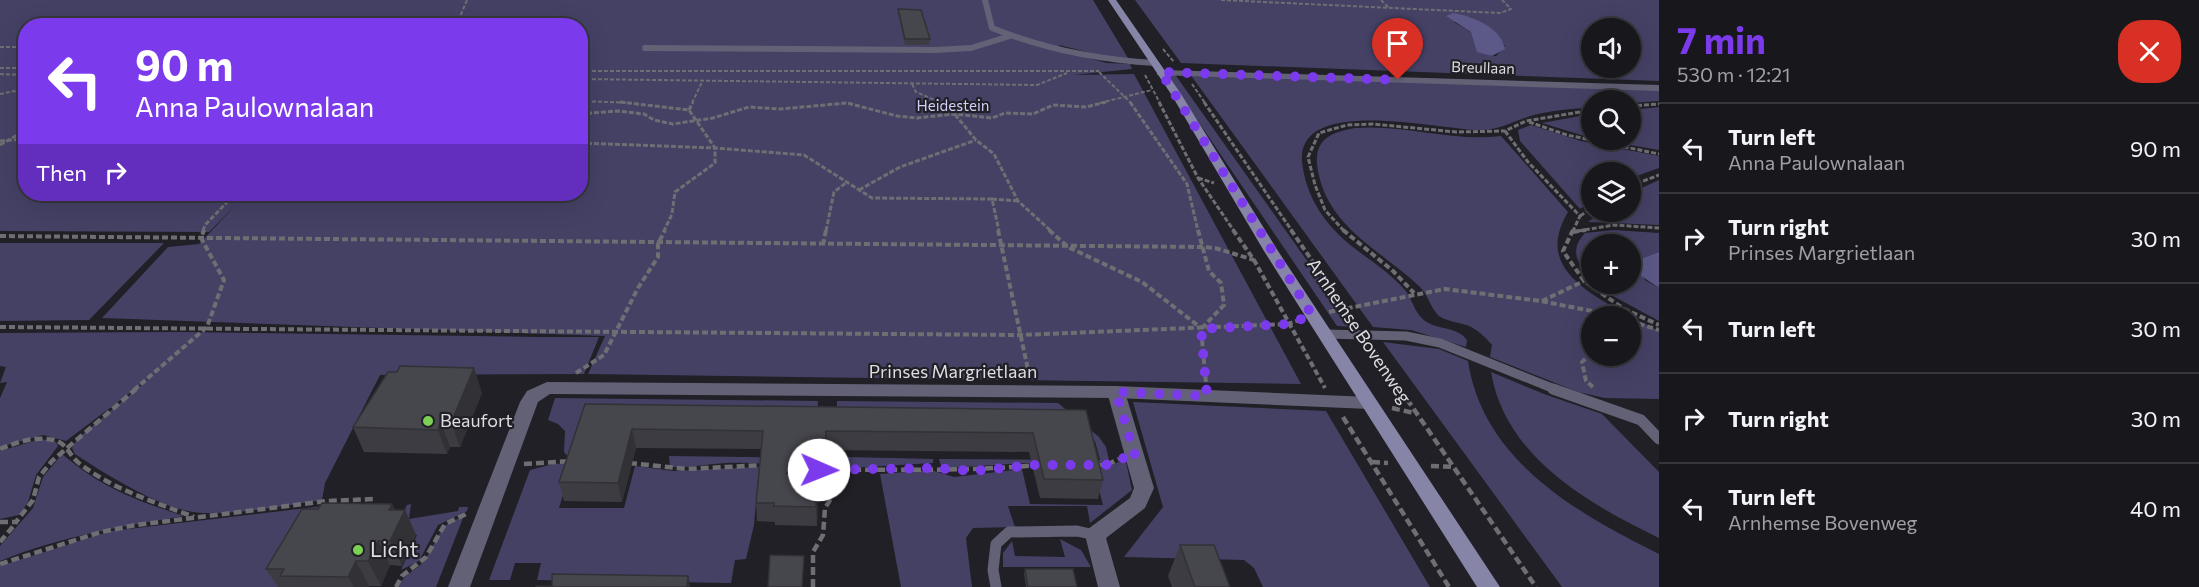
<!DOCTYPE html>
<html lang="en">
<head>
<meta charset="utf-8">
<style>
	:root { --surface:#18181c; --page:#252529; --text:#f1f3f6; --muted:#9fa0a3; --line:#36373b; --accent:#7c3aed }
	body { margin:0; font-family:Commissioner,sans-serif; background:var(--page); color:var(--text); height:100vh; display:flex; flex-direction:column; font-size:22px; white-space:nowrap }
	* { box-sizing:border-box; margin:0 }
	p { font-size:20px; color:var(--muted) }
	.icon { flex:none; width:33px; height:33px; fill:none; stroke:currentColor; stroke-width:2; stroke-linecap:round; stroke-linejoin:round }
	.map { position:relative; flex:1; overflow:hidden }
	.details { display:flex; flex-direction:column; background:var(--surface); width:540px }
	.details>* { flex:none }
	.top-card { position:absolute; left:18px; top:18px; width:570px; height:183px; border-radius:24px; box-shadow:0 6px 24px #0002,0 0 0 2px var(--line); background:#7c3aed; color:#fff; overflow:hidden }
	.tools { position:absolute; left:1581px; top:18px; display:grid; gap:12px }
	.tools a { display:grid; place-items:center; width:60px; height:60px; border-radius:50%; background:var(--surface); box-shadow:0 6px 24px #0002,0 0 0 2px var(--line); font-size:30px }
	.pin { position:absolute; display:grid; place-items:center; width:51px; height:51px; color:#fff; margin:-62px -26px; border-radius:50% 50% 50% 0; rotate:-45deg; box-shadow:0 0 6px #0007 }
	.pin .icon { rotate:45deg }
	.me { position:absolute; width:66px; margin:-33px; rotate:91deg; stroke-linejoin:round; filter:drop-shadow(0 0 4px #0008) }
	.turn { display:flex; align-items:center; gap:21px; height:126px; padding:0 18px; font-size:27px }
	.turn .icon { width:78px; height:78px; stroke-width:2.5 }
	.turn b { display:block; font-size:42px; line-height:51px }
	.then { display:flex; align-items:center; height:57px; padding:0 18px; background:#0003; gap:12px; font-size:22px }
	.round { display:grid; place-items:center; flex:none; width:63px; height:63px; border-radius:24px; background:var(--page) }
	.head { display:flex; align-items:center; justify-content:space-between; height:102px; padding:0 18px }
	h1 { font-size:36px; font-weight:700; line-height:45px; color:var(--accent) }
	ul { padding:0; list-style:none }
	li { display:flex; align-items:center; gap:18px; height:90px; padding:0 18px; border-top:2px solid var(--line) }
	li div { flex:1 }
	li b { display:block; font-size:22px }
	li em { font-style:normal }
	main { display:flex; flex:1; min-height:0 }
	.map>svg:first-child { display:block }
	.green { fill:#444165; fill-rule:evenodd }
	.water { fill:#5c5887 }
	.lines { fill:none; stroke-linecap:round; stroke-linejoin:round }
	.path-far3 { stroke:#6e6e73; stroke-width:2; stroke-dasharray:4 2; stroke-linecap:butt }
	.path-far2 { stroke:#6e6e73; stroke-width:3; stroke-dasharray:5 2; stroke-linecap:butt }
	.path-far1 { stroke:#6e6e73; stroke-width:4; stroke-dasharray:6 3; stroke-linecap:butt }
	.path { stroke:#6e6e73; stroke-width:4.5; stroke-dasharray:8 4; stroke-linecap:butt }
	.service-far2 { stroke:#626176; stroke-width:6 }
	.service-far1 { stroke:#626176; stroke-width:9 }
	.service { stroke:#626176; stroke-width:11 }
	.minor { fill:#626176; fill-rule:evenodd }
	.tertiary { fill:#626176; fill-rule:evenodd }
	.secondary { fill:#8785a7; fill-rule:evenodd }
	.wall { fill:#3c3c42 }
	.shaded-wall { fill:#313136 }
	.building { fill:#46464d; stroke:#313136; stroke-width:1.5 }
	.route { stroke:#7c3aed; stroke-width:10; stroke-dasharray:0 18 }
	.poi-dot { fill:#7cd155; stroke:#202026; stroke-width:2 }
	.labels { text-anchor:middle; stroke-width:4.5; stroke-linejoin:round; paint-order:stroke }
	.far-street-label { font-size:15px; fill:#dddde2; stroke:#202026 }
	.far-park-label { font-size:15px; fill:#d0cefb; stroke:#202026 }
	.street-label { font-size:18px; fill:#dddde2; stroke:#202026 }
	.poi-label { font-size:18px; fill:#dddde2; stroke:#202026; text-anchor:start }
	.near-poi-label { font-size:21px; fill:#dddde2; stroke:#202026; text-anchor:start }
</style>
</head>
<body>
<main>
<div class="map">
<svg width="1659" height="587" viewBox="0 0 1659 587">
	<rect width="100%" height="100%" fill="#202026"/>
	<g class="green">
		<path d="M0,0h1093l35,58h-17l-52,-13 2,6 46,12 23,1 2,5 -59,6 61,-1 167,310 -713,-10 17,-38 -503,-18 66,-71 31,-3 38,-40 -28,28 -209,-1zM26,26h554v168h-554z"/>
		<path d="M1135,0h524v81l-478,-18zM1470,17l18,10 17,19 -9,10h-5l-20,-24 -17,-10zM1592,28h38v40h-38z"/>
		<polygon points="1174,73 1354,327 1337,326 1166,74"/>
		<path d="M1190,74l469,15v12l-28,2 -1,-3h-38l-1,7c-17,2 -36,3 -53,7 -19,4 -37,16 -57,16 -37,1 -185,-37 -179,32 3,28 16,52 36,72 20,20 47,33 66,55 7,7 9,19 16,27 11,15 37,9 47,24l-1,7 -55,-17 -38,-3z"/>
		<polygon points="1659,107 1659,150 1601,140 1630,140 1631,110"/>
		<polygon points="1591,114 1591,138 1542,123"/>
		<polygon points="1531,125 1581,141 1659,156 1659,168 1631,178 1630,172 1592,172 1591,201 1580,209 1520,141 1518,130"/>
		<path d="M1355,128c49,-4 98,14 146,8l67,76c-33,55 19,79 60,104h-36v40h38l1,-39 28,14v68l-54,-1 -27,-6 -88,-35 2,-12c-6,-7 -13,-14 -21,-18 -9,-5 -27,-5 -34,-13 -7,-8 -9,-19 -17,-27 -40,-38 -96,-61 -103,-123 -2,-26 16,-32 38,-36z"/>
		<polygon points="1659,180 1659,225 1588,222 1602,212 1630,212 1631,193"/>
		<path d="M1614,230l45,3v19l-24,9 10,19 14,8v33l-46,-25 -17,-12h34v-40h-38l-1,35c-14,-16 -22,-29 -6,-46z"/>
		<polygon points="0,243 164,243 89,320 0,321"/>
		<path d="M180,332l360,5h59l-15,37 -204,1 -55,108 -3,17c-39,6 -79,14 -119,13 -38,-1 -96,-38 -128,-59l-3,-6 5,-9 78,-65 -89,67 -23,-6 -43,12v-49l7,-16 -7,1 6,-16 -6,-1v-33z"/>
		<path d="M1383,342l56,7 29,12c15,100 109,152 191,193v33h-97z"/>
		<path d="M1491,372l53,22 58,20 57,58v66c-70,-34 -154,-81 -168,-166z"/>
		<polygon points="555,398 818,401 817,426 589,423 570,459 564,452 565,431 558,424 548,420"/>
		<polygon points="837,401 1058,403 1099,437 1106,447 1109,460 1099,463 1089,461 1100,460 1095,441 837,417"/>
		<polygon points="1133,402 1326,411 1430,587 1263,587 1254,568 1244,560 1124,557 1163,507"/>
		<polygon points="41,439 56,442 58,446 36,475 28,502 19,515 0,519 0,451"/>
		<path d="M62,454c40,34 73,46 122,62 -62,10 -125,21 -184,45v-15l33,-38 10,-31z"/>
		<path d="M669,456l142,2c-32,9 -52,4 -85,5 -19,1 -37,5 -56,4z"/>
		<polygon points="847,457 933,459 933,463 849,468 845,465"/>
		<polygon points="939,459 1083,460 1080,464 1026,463 947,468 941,466"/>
		<polygon points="1119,462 1126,462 1132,490 1090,523 1087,506 1008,506 1015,527 973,528 966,538 972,587 901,587 880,474 931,470 954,477 1022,469 1030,504 1103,505 1094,470"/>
		<polygon points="573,463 559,508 624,508 635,466 674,471 759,467 754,525 746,559 735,560 731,583 537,580 541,563 515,563 510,580 489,580 530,470 553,464"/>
		<polygon points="411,504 409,519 458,511 459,507 468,507 467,511 438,525 419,561 401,570 417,535 401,535 395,529 407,505"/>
		<polygon points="332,505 285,587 0,587 0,566 111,531"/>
		<path d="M463,518l-27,69h-37c5,-14 14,-14 23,-24 14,-15 16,-43 41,-45z"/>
		<polygon points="1060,539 1081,550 1091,567 1003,567 1003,553 1012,541 1015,556 1065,557"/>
	</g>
	<g class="water">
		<path d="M1453,13c19,3 48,14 52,36l-13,7 -15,-4 -6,-20 -25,-16z"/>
		<polygon points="1659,252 1659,288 1634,271 1632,265 1635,261"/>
	</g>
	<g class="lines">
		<g class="path-far3">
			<polyline points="1221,0 1500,13 1511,9 1502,0"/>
			<polyline points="1381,0 1389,8"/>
			<polyline points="456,26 467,0"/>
			<polyline points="0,47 26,47"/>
			<polyline points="1163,49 1174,62"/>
			<polyline points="0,68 26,68"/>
			<polyline points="580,71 1099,71"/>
			<polyline points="1099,72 1131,103"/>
			<polyline points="0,74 26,75"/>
			<polyline points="1145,75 1160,103"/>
			<polyline points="580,79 1037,85 1067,73"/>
			<polyline points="912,84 916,92 942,103"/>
			<polyline points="1192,84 1205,103"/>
			<polyline points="0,94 14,91 26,94"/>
			<polyline points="580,101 634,103"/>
			<polyline points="692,103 702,82"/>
			<polyline points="842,103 849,103"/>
			<polyline points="1100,103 1152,90"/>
		</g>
		<g class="path-far2">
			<polyline points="620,102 689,110 715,148 715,163 675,192 672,214 664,231"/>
			<polyline points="939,102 948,106 976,140 994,154 1018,201 1051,231"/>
			<polyline points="1130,102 1187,184 1198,231"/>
			<polyline points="1159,102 1198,178 1234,231"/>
			<polyline points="1204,102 1292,231"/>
			<polyline points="1630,106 1659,104"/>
			<polyline points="689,110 693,102"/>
			<polyline points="580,114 617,111 644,114 654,120 673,124 713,118 749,107 780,109 847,103 897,116 917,118 955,114 992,118 1005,113 1033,114 1053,105 1086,107 1106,102"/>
			<polyline points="1529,122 1567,135 1659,154"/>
			<polyline points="1505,131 1528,162 1580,216 1573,231"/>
			<polyline points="0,141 26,139"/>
			<polyline points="580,143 715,148 804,155 872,198 992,199 999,231"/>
			<polyline points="0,145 26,130"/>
			<polyline points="1198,178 1214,183"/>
			<polyline points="1630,186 1659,175"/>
			<polyline points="859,190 900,167 976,140"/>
			<polyline points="992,199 1018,201"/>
			<polyline points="1580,216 1592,208"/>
			<polyline points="203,231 205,225 235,194"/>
			<polyline points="826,231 834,192 847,182"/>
			<polyline points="1344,231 1325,210 1315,185 1308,157 1319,133 1347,125 1373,124 1456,132 1505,131 1526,121 1592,110"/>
			<polyline points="1578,231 1614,225 1659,228"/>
		</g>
		<g class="path-far1">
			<polyline points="998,230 1030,379"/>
			<polyline points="1049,230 1068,247 1142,282 1201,328"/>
			<polyline points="1198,230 1209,271 1221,283 1224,305 1201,329 1206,383"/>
			<polyline points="1233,230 1254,260 1325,388"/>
			<polyline points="1291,230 1355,323"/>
			<polyline points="1343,230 1393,271 1414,293"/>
			<polyline points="1573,230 1563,251 1584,281 1624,309 1659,325"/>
			<polyline points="1573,232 1586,230"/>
			<polyline points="0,236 1202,247 1215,248 1254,260"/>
			<polyline points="823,245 826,230"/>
			<polyline points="1542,301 1584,281"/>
			<polyline points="1329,312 1445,289 1541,301 1617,316"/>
			<polyline points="1630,321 1659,330"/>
			<polyline points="0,327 1020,335 1288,324 1299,320"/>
			<polyline points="1373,349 1401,390"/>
			<polyline points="1592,353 1582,362 1586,381 1593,387"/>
			<polyline points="576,373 604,355 638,288 658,257 658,244 665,230"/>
			<polyline points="134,390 207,327 224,280 201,238 204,230"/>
		</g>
		<g class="path">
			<polyline points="1400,389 1536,587"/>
			<polyline points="1392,408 1414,413"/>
			<polyline points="1343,417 1449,587"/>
			<path d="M0,449c18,-7 34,-13 54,-9 13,3 16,17 26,24 34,26 75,38 114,53"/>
			<polyline points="1372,462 1388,463"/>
			<polyline points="629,463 686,469 765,465"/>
			<polyline points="524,464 570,461"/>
			<polyline points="1095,465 1106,465 1119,459"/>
			<polyline points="1431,466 1454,467"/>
			<path d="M817,470c74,-1 147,2 220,-5"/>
			<polyline points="0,522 16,522 33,500 39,477 52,461 136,389"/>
			<polyline points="0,542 16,523"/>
			<polyline points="0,564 101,532 136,525 326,501 375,499"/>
			<polyline points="396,587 402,576 426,557 445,524 466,514"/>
			<polyline points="813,587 813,552 823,535 825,508 841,483 840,470"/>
		</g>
		<g class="service-far2">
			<path d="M985,0l7,28c52,21 107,32 163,35"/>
			<polyline points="645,48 935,50 971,48 1010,36"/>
		</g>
		<polyline class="service-far1" points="1325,334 1406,336 1440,343 1557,390"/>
		<g class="service">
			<polyline points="1553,389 1641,420 1659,439"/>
			<polyline points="996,587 993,570 996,544 1009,532 1077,531 1095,535"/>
		</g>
		<polygon class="minor" points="1116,386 1122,388 1125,392 1154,488 1145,508 1106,538 1120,587 1098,587 1085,535 1088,529 1130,498 1134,488 1107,392 1110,388"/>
		<g class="tertiary">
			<polygon points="1161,70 1659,85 1659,91 1157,75 1157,71"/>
			<polygon points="547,382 1116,386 1369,397 1375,399 1378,403 1375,407 1369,409 1116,398 550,394 538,402 470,587 448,587 520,402 527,391"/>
		</g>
		<polygon class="secondary" points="1108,0 1116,0 1181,94 1278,251 1500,587 1477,587 1264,251 1171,94"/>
	</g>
	<g class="wall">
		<polygon points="898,9 930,39 929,45 905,45 898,14"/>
		<polygon points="482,393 460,447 450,447 447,454 364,452 353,427"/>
		<polygon points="585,404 1086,410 1103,480 1098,499 1040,498 1029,452 826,450 826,465 814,474 818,492 817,526 775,525 775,522 757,521 756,503 761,449 636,448 622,502 564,501 559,482"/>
		<polygon points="392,504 395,510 405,510 416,535 402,566 390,565 381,586 369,586 369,587 278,587 266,569 318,509"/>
		<polygon points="1180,545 1230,587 1172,587 1168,576"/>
		<polygon points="1025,569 1077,587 1026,587 1024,574"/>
	</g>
	<g class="shaded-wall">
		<polygon points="474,368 482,393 460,447 451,423"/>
		<polygon points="441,422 450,447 447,454 438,430"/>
		<polygon points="632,429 636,448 622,502 618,483"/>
		<polygon points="826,431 826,465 788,492 787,473"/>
		<polygon points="818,474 818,492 817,526 816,507"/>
		<polygon points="392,504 400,521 405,510 416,535 402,566 390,541 389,510"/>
		<polygon points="378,541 390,565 381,586 368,561"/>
		<polygon points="356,561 369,586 369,587 354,587 348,577"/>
		<polygon points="688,576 690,587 687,587"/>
	</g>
	<g class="building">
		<polygon points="898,9 921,10 930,39 905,39"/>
		<polygon points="400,366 474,368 451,423 441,422 438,430 353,427 388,372 397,372"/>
		<polygon points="585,404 1086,410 1103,480 1044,479 1033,433 826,431 826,446 787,473 818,474 816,507 774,506 774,503 756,503 763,431 632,429 618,483 559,482"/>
		<polygon points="322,503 392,504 389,510 405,510 390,541 378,541 368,561 356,561 348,577 280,576 284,569 266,569 302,509 318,509"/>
		<polygon points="1180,545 1214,545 1230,587 1195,587"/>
		<polygon points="770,555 804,556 802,587 768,587"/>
		<polygon points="1025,569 1073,569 1077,587 1028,587"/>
		<polygon points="552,574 688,576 687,587 536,587 537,586 552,586"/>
	</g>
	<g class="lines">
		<polyline class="route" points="819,470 934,468 973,471 1033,465 1106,465 1124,458 1136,459 1116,392 1207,396 1201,329 1288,324 1312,315 1161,72 1398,80"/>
	</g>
	<g class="poi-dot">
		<circle cx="428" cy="421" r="6"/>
		<circle cx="358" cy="550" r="6"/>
	</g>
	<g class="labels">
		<g class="far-street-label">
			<text transform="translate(1483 68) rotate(2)" y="5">Breullaan</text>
		</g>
		<g class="far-park-label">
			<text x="953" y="111">Heidestein</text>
		</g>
		<g class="street-label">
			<text transform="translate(1359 331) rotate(56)" y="6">Arnhemse Bovenweg</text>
			<text x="953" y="378">Prinses Margrietlaan</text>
		</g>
		<g class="poi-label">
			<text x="440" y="427">Beaufort</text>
		</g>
		<g class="near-poi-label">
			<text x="370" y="557">Licht</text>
		</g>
	</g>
</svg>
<div class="tools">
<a><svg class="icon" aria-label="sound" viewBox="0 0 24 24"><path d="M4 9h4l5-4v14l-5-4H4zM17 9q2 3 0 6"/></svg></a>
<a><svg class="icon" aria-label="search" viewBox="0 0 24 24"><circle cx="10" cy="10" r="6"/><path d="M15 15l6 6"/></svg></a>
<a><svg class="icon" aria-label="layers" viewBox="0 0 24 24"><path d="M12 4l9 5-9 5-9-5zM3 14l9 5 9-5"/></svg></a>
<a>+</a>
<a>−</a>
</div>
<div class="pin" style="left:1398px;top:80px;background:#d93025"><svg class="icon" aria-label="arrive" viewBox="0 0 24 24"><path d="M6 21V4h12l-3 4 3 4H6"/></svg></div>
<svg class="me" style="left:819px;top:470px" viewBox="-20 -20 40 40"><circle r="19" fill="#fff"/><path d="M0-13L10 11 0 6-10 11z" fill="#7c3aed"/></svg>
<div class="top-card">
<div class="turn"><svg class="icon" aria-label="left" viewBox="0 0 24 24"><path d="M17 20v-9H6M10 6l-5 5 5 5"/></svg><div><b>90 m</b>Anna Paulownalaan</div></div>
<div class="then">Then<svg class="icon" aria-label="right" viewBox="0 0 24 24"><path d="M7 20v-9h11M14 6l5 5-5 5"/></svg></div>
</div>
</div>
<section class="details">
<div class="head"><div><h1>7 min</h1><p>530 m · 12:21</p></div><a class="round" style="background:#d93025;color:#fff"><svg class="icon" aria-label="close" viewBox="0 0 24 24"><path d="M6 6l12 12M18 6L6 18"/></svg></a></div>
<ul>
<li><svg class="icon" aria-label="left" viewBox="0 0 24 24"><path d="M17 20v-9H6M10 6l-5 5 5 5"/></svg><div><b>Turn left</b><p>Anna Paulownalaan</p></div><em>90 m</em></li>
<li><svg class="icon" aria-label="right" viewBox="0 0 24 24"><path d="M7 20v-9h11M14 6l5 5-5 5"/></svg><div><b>Turn right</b><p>Prinses Margrietlaan</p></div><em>30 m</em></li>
<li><svg class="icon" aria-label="left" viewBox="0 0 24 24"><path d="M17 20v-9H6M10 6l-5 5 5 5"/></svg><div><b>Turn left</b></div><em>30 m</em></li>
<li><svg class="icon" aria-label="right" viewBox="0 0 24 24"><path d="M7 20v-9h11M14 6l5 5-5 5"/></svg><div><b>Turn right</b></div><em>30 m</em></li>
<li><svg class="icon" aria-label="left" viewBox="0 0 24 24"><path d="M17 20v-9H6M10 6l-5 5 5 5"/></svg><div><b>Turn left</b><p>Arnhemse Bovenweg</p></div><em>40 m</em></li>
</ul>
</section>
</main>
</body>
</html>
